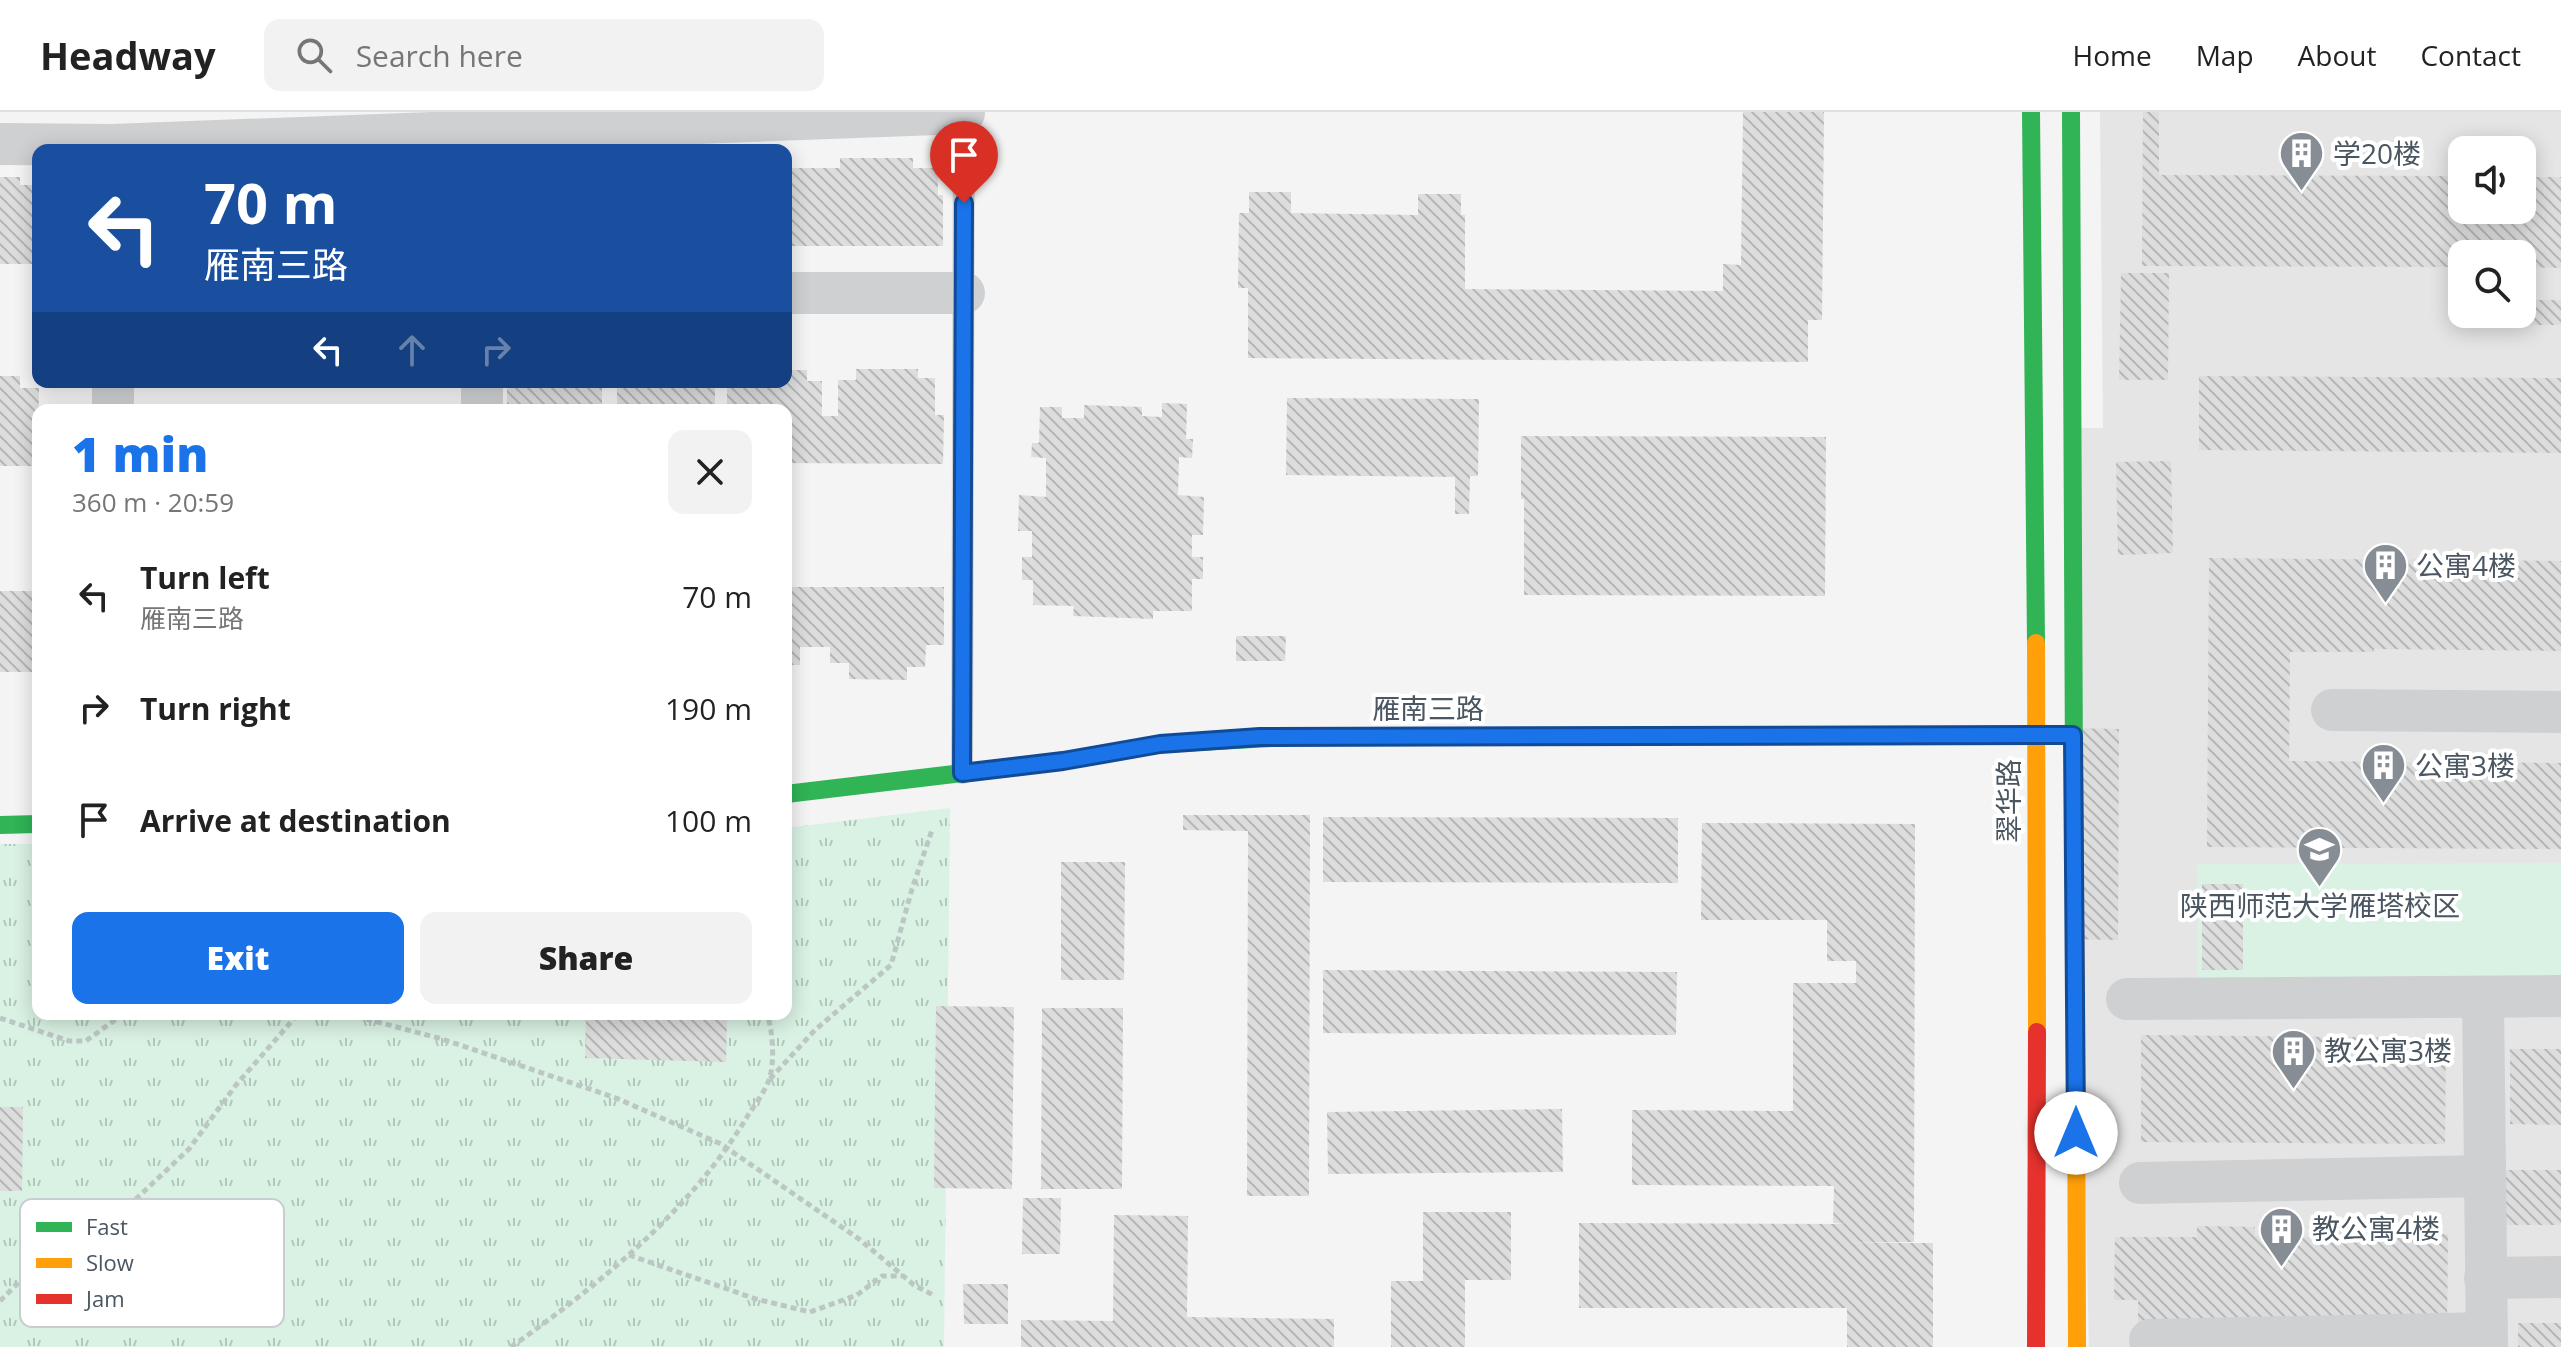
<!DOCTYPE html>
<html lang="en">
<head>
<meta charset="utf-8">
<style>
	:root { --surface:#fff; --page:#f2f2f2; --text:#222; --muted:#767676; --line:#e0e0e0; --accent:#1a73e8 }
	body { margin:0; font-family:"Open Sans","Noto Sans SC",sans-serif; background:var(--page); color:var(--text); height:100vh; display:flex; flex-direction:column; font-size:30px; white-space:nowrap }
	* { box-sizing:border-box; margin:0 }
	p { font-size:26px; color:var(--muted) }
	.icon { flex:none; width:44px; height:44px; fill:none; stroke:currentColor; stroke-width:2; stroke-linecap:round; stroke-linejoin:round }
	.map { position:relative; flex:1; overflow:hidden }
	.panel { position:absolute; left:32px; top:292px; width:760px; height:616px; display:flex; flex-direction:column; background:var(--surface); border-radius:16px; box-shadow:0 4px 20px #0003 }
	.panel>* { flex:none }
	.guide { position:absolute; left:32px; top:32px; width:760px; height:244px; border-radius:16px; box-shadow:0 4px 20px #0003; background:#1a4fa0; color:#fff; overflow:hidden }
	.controls { position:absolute; left:2448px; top:24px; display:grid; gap:16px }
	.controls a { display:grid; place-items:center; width:88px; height:88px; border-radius:16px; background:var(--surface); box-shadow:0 4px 20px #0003; font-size:40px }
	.pin { position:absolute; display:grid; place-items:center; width:68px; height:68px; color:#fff; margin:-82px -34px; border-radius:50% 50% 50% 0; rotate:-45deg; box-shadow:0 0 8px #0007 }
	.pin .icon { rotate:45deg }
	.me { position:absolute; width:88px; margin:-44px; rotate:0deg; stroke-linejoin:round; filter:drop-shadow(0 0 6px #0008) }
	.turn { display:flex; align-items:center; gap:28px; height:168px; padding:0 40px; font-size:36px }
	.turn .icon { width:104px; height:104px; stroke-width:2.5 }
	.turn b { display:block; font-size:56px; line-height:68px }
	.lanes { display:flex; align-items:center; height:76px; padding:0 40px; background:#0003; justify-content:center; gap:40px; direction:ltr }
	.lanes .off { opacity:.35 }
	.round { display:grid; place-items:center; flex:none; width:84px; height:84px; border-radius:16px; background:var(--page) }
	.overview { display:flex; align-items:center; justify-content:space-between; height:136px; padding:0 40px }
	h1 { font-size:48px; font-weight:800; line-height:60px; color:var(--accent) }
	.button { display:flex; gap:16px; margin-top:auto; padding:16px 40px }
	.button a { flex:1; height:92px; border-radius:16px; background:var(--accent); color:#fff; font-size:32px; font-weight:800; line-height:92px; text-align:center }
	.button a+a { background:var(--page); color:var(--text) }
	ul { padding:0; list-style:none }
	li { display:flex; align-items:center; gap:24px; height:112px; padding:0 40px }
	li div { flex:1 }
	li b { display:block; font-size:30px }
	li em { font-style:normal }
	header { display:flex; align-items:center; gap:48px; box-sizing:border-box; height:112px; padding:0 40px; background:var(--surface); border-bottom:2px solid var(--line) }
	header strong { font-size:38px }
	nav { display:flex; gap:44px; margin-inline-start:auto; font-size:28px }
	.search { width:560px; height:72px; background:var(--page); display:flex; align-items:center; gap:20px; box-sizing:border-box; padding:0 28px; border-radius:16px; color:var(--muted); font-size:30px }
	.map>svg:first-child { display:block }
	.education { fill:#e6e5e6; fill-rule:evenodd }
	.grass { fill:#d9f2e3 }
	.park { fill:url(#park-tufts) }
	.building { fill:url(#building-back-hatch) }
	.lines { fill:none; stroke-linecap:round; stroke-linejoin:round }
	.path { stroke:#bcc7c4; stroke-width:5; stroke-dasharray:6 4; stroke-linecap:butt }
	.lane { stroke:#ced0d2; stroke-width:22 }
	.street { stroke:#ced0d2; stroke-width:42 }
	.fast { stroke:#30b455; stroke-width:18 }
	.slow { stroke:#ff9f0a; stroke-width:18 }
	.jam { stroke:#e5322d; stroke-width:18 }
	.route-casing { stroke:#114b97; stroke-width:20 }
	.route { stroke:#1a73e8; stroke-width:14 }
	.labels { text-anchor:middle; stroke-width:8; stroke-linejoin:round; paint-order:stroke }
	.poi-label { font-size:28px; fill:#4a5661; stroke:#fff; text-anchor:start }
	.street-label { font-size:28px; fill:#4a5661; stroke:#fff }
	.key { fill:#fff; stroke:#c9ccd0; stroke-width:2 }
	.key-label { font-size:22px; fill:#4a5661 }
</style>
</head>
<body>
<header>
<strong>Headway</strong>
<div class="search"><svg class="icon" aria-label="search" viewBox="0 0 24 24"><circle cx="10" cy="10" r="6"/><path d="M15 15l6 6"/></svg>Search here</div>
<nav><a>Home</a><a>Map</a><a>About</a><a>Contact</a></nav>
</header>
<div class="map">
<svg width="2561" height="1235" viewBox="0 0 2561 1235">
	<defs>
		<pattern id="park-tufts" width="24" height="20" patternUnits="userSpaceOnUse" patternTransform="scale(2)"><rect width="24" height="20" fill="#d9f2e3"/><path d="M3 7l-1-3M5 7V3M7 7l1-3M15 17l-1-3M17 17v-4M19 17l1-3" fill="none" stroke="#b2c7bb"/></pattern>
		<pattern id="building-back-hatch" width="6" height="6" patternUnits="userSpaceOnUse" patternTransform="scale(2)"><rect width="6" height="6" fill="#ddddde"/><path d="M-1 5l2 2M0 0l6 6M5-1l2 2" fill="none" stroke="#b5b6b7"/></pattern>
	</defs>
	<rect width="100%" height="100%" fill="#f4f4f4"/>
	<path class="education" d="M2100,0h461v1235h-472l-21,-919h35zM2462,38h60v60h-60zM2462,142h60v60h-60z"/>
	<polygon class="grass" points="2561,751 2561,870 2198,871 2197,752"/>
	<polygon class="park" points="950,696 944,1235 0,1235 0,732 38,732 38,902 786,902 786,716"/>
	<g class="building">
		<polygon points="1743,0 1824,0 1822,208 1808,208 1808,250 1248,246 1248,176 1238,176 1239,101 1249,101 1249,80 1291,80 1291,101 1418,103 1418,82 1461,82 1461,103 1465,103 1465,177 1723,179 1723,152 1741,153"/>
		<polygon points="2143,0 2159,0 2159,63 2462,64 2462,98 2522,98 2522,65 2561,65 2561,156 2522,155 2522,142 2462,142 2462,155 2142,154"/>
		<polygon points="840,46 913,46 913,56 938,56 938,83 943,83 943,134 786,134 786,56 840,56"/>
		<polygon points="0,65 20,65 20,73 38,73 38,152 0,152"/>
		<polygon points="2121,161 2169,161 2168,268 2119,268"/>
		<rect x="2524" y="188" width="37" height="25"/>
		<polygon points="856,257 918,257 918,266 935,266 935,303 944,303 943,352 786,351 786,298 727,298 727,270 786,270 786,258 807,258 807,269 822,269 822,304 838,304 838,268 856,268"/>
		<polygon points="0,264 20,264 20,276 39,276 38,354 0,354"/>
		<polygon points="2199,264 2561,266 2561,341 2199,338"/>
		<rect x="507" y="270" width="95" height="28"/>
		<rect x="617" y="270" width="98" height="28"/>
		<polygon points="1287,286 1479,287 1478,364 1470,364 1469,402 1455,402 1455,365 1286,363"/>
		<polygon points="1162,291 1187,292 1186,327 1193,327 1192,346 1179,345 1178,383 1204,385 1203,423 1192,423 1192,445 1203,445 1203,467 1192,467 1192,499 1153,499 1153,507 1073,504 1074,494 1033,493 1033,468 1022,468 1022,445 1032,445 1032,419 1018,419 1019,383 1046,385 1046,346 1031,345 1032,331 1039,331 1040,295 1062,295 1062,306 1084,306 1084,293 1142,295 1142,304 1162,305"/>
		<polygon points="1521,324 1826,325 1825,484 1524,483 1524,387 1521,387"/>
		<polygon points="2171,349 2173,441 2118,443 2116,350"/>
		<polygon points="2209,446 2561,449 2561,539 2374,537 2374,540 2290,540 2289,649 2561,651 2561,737 2207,735"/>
		<polygon points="786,475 944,475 944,533 926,533 925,555 907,555 907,568 849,567 849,551 830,551 830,535 800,535 800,553 786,553"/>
		<rect x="0" y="479" width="38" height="81"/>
		<polygon points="1236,524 1286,524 1285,549 1236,549"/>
		<polygon points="2067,616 2119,617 2118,828 2065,827"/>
		<polygon points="1183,703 1310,703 1309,1084 1247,1084 1248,719 1183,718"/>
		<polygon points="1323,705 1678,706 1678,771 1323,770"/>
		<polygon points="1702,711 1915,712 1914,1130 1844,1131 1933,1131 1933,1235 1847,1235 1847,1196 1579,1196 1579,1111 1845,1112 1833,1111 1834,1074 1632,1073 1632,998 1793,999 1793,871 1856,871 1856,849 1827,849 1827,808 1701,808"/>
		<polygon points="1061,750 1125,750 1124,868 1061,868"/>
		<rect x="2202" y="772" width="41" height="86"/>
		<polygon points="1323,858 1677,860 1676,923 1323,921"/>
		<polygon points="936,894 1014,895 1012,1077 934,1076"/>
		<polygon points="1042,896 1123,896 1122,1077 1041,1077"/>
		<polygon points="586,902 727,902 726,950 585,946"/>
		<polygon points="2141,923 2446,926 2445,1032 2141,1030"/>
		<polygon points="2510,937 2561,937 2561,1013 2510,1012"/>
		<polygon points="0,995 23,995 22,1079 0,1079"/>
		<polygon points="1562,997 1563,1060 1328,1062 1327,1000"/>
		<rect x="2500" y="1058" width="61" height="55"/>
		<polygon points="1023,1086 1061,1086 1060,1142 1022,1142"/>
		<polygon points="1423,1100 1511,1100 1511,1168 1465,1168 1465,1235 1391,1235 1391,1169 1423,1169"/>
		<polygon points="1114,1103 1188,1104 1187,1205 1334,1207 1334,1235 1021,1235 1021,1208 1113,1209"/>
		<polygon points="2197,1114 2255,1115 2255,1124 2334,1125 2334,1115 2395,1115 2395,1122 2448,1122 2447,1227 2138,1224 2138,1188 2114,1188 2115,1125 2197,1125"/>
		<polygon points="963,1172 1008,1172 1008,1212 964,1212"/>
		<rect x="2518" y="1211" width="43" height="24"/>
	</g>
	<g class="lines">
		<g class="path">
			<polyline points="347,902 442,927 616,986 721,1032 859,1127 914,1173 935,1184"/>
			<polyline points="0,906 69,929 86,929 123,902"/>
			<polyline points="770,967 815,918 891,853 912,777 932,718"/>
			<polyline points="629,1143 756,1187 810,1200 857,1183 882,1164 902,1164"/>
			<polyline points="0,1189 23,1166 119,1103 189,1037 236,973 298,902"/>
			<path d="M511,1235c88,-62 180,-137 236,-230 7,-11 17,-24 22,-37 6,-17 4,-49 -2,-66"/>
		</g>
		<polyline class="lane" points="962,661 964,1"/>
		<g class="street">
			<polyline points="0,32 112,33"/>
			<polyline points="112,38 112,33 964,1"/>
			<polyline points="786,181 964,181"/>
			<polyline points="113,270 113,298"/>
			<polyline points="482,298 482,270"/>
			<polyline points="2332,598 2561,600"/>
			<polyline points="2483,885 2487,1235"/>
			<polyline points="2127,887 2561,884"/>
			<polyline points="2140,1071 2484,1064"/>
			<polyline points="2485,1166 2561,1165"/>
			<polyline points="2150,1228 2486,1221"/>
		</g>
		<g class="fast">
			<polyline points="2031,0 2036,531"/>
			<polyline points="2071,0 2074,658"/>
			<polyline points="1562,624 2073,623"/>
			<polyline points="786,682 1063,649 1160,632 1290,625"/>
			<polyline points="0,713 38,712"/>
		</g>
		<g class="slow">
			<polyline points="2036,531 2037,920"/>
			<polyline points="1290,625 1562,624"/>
			<polyline points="2076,948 2077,1235"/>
		</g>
		<g class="jam">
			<polyline points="2074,658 2076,948"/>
			<polyline points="2036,1235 2037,920"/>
		</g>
	</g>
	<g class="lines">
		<defs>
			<polyline id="route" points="964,91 962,661 1063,649 1160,632 1260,625 2073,623 2076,1021"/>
		</defs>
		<use href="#route" class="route-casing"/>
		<use href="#route" class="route"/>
	</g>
	<defs>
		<symbol id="building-pin" viewBox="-11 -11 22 30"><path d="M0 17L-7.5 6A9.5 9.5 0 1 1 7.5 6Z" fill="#868d94" stroke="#fff"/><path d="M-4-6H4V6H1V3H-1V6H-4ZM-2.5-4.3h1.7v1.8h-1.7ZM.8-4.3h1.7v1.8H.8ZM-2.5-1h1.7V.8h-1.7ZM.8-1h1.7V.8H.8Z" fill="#fff"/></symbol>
		<symbol id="university-pin" viewBox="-11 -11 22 30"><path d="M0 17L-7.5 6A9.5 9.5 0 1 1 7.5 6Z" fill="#868d94" stroke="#fff"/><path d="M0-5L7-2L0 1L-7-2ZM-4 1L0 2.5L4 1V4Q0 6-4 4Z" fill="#fff"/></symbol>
	</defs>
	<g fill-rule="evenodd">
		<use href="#building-pin" x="2276" y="16" width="51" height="69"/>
		<use href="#building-pin" x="2360" y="428" width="51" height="69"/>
		<use href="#building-pin" x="2358" y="628" width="51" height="69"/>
		<use href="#university-pin" x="2294" y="712" width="51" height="69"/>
		<use href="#building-pin" x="2268" y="914" width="51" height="69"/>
		<use href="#building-pin" x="2256" y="1092" width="51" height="69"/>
	</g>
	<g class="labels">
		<g class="poi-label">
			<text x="2333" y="52">学20楼</text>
			<text x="2416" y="464">公寓4楼</text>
			<text x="2415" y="664">公寓3楼</text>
			<text x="2320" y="804" text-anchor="middle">陕西师范大学雁塔校区</text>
			<text x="2324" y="949">教公寓3楼</text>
			<text x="2312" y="1127">教公寓4楼</text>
		</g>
		<g class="street-label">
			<text x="1428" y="607">雁南三路</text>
			<text transform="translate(2009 689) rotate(-90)" y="10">翠华路</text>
		</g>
	</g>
	<rect x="20" y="1087" width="264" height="128" rx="12" class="key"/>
	<rect x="36" y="1110" width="36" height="10" fill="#30b455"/>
	<rect x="36" y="1146" width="36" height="10" fill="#ff9f0a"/>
	<rect x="36" y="1182" width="36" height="10" fill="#e5322d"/>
	<g class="key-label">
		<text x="86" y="1123">Fast</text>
		<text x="86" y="1159">Slow</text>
		<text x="86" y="1195">Jam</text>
	</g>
</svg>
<div class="controls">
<a><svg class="icon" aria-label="sound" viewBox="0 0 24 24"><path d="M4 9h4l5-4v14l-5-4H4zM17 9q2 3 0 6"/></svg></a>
<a><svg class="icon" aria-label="search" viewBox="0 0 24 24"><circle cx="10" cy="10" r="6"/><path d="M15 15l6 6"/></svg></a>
</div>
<div class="pin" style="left:964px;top:91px;background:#d93025"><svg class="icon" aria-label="arrive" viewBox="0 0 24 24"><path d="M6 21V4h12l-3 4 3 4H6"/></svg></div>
<svg class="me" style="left:2076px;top:1021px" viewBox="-20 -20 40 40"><circle r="19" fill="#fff"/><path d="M0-13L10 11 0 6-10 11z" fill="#1a73e8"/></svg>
<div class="guide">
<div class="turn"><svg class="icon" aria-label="left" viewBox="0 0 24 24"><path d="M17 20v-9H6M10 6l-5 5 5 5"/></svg><div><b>70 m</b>雁南三路</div></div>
<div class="lanes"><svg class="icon" aria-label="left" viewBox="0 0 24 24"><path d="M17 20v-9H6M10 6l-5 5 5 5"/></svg><svg class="icon off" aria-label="ahead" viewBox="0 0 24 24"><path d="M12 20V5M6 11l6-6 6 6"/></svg><svg class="icon off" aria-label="right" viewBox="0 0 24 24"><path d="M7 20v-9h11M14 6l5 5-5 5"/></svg></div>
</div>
<section class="panel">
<div class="overview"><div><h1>1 min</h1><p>360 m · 20:59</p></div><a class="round"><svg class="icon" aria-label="close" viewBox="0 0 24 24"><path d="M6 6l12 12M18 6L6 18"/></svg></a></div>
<ul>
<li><svg class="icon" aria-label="left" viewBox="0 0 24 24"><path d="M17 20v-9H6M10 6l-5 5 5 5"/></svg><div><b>Turn left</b><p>雁南三路</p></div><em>70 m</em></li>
<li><svg class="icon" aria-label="right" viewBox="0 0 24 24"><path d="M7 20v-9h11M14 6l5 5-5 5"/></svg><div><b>Turn right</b></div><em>190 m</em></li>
<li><svg class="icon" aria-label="arrive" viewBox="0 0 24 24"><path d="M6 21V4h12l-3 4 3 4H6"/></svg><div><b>Arrive at destination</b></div><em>100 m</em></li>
</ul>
<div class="button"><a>Exit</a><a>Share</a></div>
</section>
</div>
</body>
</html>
